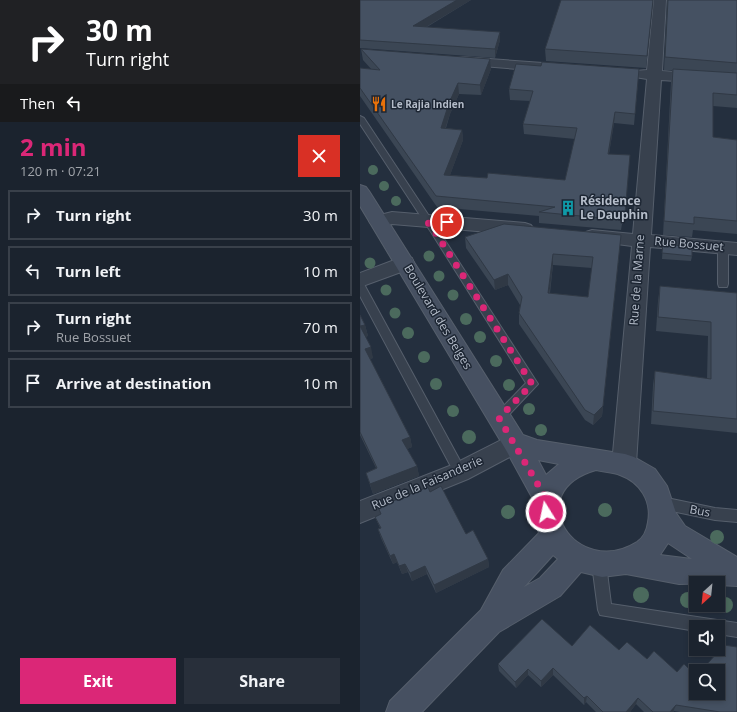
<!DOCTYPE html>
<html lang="en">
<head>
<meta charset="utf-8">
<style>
	:root { --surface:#1b232e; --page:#282f3a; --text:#f1f3f6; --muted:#a0a4aa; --line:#39404a; --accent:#db2777 }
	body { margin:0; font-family:"Open Sans",sans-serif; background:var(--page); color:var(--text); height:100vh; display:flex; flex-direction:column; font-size:15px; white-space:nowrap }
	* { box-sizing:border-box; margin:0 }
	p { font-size:13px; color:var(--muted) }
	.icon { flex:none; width:22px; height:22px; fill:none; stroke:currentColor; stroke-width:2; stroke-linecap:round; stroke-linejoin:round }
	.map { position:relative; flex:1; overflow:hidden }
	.sheet { display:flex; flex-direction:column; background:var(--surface); width:360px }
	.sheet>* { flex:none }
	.top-card { background:#202124; color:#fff; overflow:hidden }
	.needle { width:26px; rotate:207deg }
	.controls { position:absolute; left:329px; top:576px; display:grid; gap:8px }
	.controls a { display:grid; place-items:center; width:36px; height:36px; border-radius:0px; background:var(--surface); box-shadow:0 2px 6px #0003,0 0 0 1px var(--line); font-size:20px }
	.pin { position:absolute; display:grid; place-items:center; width:34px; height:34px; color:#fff; margin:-17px; border:2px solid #fff; border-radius:50%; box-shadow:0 1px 4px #0007 }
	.me { position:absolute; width:44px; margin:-22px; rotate:350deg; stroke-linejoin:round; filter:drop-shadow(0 0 3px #0008) }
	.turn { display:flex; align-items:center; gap:14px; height:84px; padding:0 20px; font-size:18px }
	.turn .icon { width:52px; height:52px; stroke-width:2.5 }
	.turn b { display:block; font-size:28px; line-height:34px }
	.then { display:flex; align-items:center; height:38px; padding:0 20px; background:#0003; gap:8px; font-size:15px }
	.round { display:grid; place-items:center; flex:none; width:42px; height:42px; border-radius:0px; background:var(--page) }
	.head { display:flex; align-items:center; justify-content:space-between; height:68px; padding:0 20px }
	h1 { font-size:24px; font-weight:700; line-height:30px; color:var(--accent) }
	.cta { display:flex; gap:8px; margin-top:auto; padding:8px 20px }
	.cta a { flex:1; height:46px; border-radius:0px; background:var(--accent); color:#fff; font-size:16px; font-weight:700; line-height:46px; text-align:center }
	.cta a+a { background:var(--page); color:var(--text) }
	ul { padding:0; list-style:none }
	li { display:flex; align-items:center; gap:12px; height:50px; margin:0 8px 6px; padding:0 12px; border:2px solid var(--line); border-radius:0px }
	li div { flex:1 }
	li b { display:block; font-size:15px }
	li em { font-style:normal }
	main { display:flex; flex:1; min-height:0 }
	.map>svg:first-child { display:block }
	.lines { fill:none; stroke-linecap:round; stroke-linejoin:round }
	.lane-casing { stroke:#565f6c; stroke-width:2 }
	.street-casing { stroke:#565f6c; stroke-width:2 }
	.secondary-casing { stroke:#565f6c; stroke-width:2 }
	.lane { fill:#38414e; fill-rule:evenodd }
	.street { fill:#38414e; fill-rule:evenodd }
	.secondary { fill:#465061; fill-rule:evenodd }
	.tree { fill:#4b6a5d }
	.wall { fill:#3b4654; fill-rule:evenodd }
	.shaded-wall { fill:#303945 }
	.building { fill:#455162; stroke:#303945; fill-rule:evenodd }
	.route { stroke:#db2777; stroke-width:7; stroke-dasharray:0 12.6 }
	.labels { text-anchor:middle; stroke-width:3; stroke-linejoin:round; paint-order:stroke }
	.far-poi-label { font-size:10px; font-weight:bold; fill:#b4bcc9; stroke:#1d2633; text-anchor:start }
	.poi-label { font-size:12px; font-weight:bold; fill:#b4bcc9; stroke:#1d2633; text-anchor:start }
	.street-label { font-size:12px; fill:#b4bcc9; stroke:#1d2633 }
</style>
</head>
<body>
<main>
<section class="sheet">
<div class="top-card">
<div class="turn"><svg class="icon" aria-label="right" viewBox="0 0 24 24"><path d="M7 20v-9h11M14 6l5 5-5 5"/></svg><div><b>30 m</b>Turn right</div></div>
<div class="then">Then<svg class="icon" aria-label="left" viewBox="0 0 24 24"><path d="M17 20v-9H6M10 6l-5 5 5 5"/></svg></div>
</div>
<div class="head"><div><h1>2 min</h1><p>120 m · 07:21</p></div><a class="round" style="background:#d93025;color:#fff"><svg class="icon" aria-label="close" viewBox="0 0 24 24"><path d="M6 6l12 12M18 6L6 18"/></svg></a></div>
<ul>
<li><svg class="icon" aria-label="right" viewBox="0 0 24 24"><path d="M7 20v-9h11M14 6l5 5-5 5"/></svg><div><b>Turn right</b></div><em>30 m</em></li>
<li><svg class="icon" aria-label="left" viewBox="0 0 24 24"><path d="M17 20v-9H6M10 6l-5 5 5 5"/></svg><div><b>Turn left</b></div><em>10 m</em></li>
<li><svg class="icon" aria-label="right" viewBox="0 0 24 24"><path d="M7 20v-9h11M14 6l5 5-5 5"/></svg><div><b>Turn right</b><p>Rue Bossuet</p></div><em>70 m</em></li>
<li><svg class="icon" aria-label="arrive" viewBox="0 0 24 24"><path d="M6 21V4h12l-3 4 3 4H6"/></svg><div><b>Arrive at destination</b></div><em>10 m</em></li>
</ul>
<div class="cta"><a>Exit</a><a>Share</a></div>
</section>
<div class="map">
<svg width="377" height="712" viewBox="0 0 377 712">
	<rect width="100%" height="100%" fill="#242f3e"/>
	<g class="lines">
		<defs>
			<g id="lane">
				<polygon points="0,116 4,118 77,228 178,384 143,421 139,423 135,421 133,418 135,415 166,383 71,232 0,124"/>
				<polygon points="363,244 368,247 368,284 367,287 359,287 358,284 358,247"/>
				<polygon points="0,282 4,283 5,286 104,468 106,472 104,476 100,477 96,476 0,296"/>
				<polygon points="302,497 355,508 377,510 377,522 355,520 302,509 297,507 296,503 297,499"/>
				<polygon points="239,558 244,560 246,564 251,604 377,623 377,637 358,634 358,627 336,627 336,631 240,615 238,610 232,564 234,560"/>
			</g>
			<g id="street">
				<polygon points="294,0 306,0 302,71 377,77 377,85 301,80 291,235 377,243 377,255 290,247 276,464 272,471 264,474 256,471 252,464 272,246 226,240 223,236 226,232 232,230 273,234 287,79 275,77 273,74 275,71 287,70"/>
				<polygon points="102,57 183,63 188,64 190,67 188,70 183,71 97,64 95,61 97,58"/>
				<polygon points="32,212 165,223 171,225 174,229 171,233 165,235 32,224 18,227 12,225 9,221 12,217"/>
				<polygon points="45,256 52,258 54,263 52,268 0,287 0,273"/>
				<polygon points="155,433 163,436 166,443 163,450 108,479 0,523 0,501 92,465"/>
			</g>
			<path id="secondary" d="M0,185l6,2 3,4 154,244 14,5 88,14 9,3 21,12 12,17 9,27 9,13 52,31v29l-19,-1v-2l-39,1 -53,-10 -24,3 -21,-5 -21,24 -61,36 -77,80h-36l4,-11 91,-91 22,-40 36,-37 -5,-14v-18l-28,-51 -146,-244zM178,460l21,4 -13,11zM236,470c8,2 17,2 24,5 20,7 32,26 28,47 -1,8 -5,16 -11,20 -61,38 -118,-50 -41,-72zM308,543l24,16 -32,-4zM193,555l5,4 -18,19 -16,9z"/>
		</defs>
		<use href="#lane" class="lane-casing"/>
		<use href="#street" class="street-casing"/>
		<use href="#secondary" class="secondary-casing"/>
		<use href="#lane" class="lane"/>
		<use href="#street" class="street"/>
		<use href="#secondary" class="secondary"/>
	</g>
	<g class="tree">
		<circle cx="13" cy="170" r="5"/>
		<circle cx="24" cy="186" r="5"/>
		<circle cx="36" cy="201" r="5"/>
		<circle cx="69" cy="256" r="5.5"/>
		<circle cx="10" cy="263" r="5.5"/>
		<circle cx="79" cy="276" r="5.5"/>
		<circle cx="26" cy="290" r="5.5"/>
		<circle cx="93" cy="295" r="5.5"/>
		<circle cx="35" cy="313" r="5.5"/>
		<circle cx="106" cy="319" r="6"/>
		<circle cx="48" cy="333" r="6"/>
		<circle cx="120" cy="337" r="6"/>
		<circle cx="64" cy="357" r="6"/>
		<circle cx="136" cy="361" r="6"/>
		<circle cx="76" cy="384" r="6"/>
		<circle cx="149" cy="385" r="6"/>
		<circle cx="169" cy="409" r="6"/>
		<circle cx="93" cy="411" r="6"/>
		<circle cx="181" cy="430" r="6"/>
		<circle cx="109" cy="437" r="7"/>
		<circle cx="245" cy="510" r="7"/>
		<circle cx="148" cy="512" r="7"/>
		<circle cx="357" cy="537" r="7"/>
		<circle cx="281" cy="595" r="8"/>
		<circle cx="328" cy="600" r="8"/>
		<circle cx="365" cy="605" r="8"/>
	</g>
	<g class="wall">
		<polygon points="0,0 111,0 67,27 140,40 135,58 0,48"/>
		<polygon points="293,0 286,68 186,61 185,49"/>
		<polygon points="307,0 377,0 377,108 353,106 353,137 377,140 377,234 333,230 332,237 303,235 311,82 312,70 304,70"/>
		<polygon points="1,49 130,59 131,69 121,95 99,94 90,114 86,128 102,130 103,140 90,175 127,178 205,180 215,139 164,134 163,124 170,101 150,100 149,89 181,66 279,69 274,125 254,123 249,154 270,155 263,224 262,224 261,230 179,223 179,216 77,207 0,96 0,68 12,70 3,60"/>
		<path d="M261,235l-19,181 -9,9 -8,-5 -66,-96v-11l1,-8 -12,-20 -13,5 -29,-42 -1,-11zM193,265l39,3 -4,29 -38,-4z"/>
		<polygon points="303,244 332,256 331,261 302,259"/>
		<polygon points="300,286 377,293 377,433 291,424 293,385 295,371 347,379 348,336 296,331 298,301"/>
		<polygon points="0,315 5,325 8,336 5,337 13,358 10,359 50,437 52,447 47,449 57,466 59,476 13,494 6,473 16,468 0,435"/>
		<polygon points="70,492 106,534 128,559 129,567 76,593 67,574 52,581 48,572 42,574 37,562 33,564 21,538 18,529 20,528 15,517"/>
		<polygon points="212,646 259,650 287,659 317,672 377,712 320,712 314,711 313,712 284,712 276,704 270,712 236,712 226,702 224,705 193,675 181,687 168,675 156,688 139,671 138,664"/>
	</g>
	<g class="shaded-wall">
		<polygon points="97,0 111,0 54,34 53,26"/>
		<polygon points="140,32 140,40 135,58 135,49"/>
		<polygon points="130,59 131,69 121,95 120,85"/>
		<polygon points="98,83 99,94 90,114 82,138 81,128 89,103"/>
		<polygon points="255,112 254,123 247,164 248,154"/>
		<polygon points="102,130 103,140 86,186 84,175"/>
		<polygon points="261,235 242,416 233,425 234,415"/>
		<polygon points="193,254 193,265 188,303 188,293"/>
		<polygon points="148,274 148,285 135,290 134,280"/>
		<polygon points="5,325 8,336 3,337 0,326"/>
		<polygon points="11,347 13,358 8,360 5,349"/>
		<polygon points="50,437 52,447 45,450 42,440"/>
		<polygon points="57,466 59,476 13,494 10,484"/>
		<polygon points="34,554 37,562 33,564 30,556"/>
		<polygon points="128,559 129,567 76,593 74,585"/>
		<polygon points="45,564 48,572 42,574 39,566"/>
		<polygon points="65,566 67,574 52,581 50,573"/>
		<polygon points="193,668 193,675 181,687 181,681"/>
		<polygon points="168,669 168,675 156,688 155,682"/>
		<polygon points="227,696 226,702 224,705 224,698"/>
		<polygon points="278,698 276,704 270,712 266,712"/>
		<polygon points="316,705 313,712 310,712"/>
	</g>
	<g class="building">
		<polygon points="0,0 97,0 53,26 140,32 135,49 0,40"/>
		<polygon points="201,0 293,0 287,56 185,49"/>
		<polygon points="308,0 377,0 377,63 305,57"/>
		<polygon points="1,49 130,59 120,85 98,83 89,103 81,128 102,130 84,175 127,178 128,173 205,180 217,128 163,124 173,91 149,89 156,64 181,66 182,62 279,69 275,114 255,112 248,154 270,155 265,213 263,213 262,220 179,212 195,207 76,196 0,88 0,68 20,70"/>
		<polygon points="313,69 377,73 377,95 353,93 353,137 377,140 377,221 334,217 334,224 304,221"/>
		<path d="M144,224l117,11 -18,171 -9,9 -9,-5 -66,-97 3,-16 -14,-23 -14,6 -29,-43zM193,254l40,3 -5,40 -40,-4z"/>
		<polygon points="303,244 332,247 332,256 302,253"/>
		<polygon points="300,286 377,293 377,419 293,411 295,371 351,379 351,322 298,317"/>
		<polygon points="0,315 5,325 0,326 11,347 5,349 50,437 42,440 57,466 10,484 6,473 17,468 0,432"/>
		<polygon points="81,486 106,534 113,530 128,559 74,585 65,566 50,573 45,564 39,566 34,554 30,556 18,529 21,528 15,517 21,514 18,507 68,487 70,492"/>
		<polygon points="182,619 212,646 230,625 259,650 267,642 287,659 294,651 317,672 324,664 336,676 336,693 358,693 358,671 341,671 364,645 377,647 377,712 360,712 316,705 310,712 293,712 278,698 266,712 243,712 227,696 224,698 193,668 181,681 168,669 155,682 138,664"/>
	</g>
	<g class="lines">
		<polyline class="route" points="87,222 66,220 74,230 172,384 139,418 187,500 186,512"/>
	</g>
	<defs>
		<symbol id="restaurant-bare" viewBox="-9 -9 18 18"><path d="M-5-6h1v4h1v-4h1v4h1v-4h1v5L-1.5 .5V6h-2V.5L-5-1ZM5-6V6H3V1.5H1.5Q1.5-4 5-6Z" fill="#e8710a" stroke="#1d2633" stroke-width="2.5" paint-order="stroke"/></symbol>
		<symbol id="building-bare" viewBox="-9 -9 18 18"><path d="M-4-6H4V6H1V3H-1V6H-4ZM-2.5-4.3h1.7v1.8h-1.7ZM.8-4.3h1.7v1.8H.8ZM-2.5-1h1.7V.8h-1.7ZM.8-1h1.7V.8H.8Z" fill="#0f9aa8" stroke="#1d2633" stroke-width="2.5" paint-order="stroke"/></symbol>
	</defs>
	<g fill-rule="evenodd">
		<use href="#restaurant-bare" x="8" y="93" width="22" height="22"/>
		<use href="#building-bare" x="197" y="197" width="22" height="22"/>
	</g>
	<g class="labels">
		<g class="far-poi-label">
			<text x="31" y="108">Le Rajia Indien</text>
		</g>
		<g class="poi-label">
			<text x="220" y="205">Résidence<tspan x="220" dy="14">Le Dauphin</tspan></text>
		</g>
		<g class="street-label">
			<text transform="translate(329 244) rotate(5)" y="4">Rue Bossuet</text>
			<text transform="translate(277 280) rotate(-86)" y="4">Rue de la Marne</text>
			<text transform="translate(78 317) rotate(59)" y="4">Boulevard des Belges</text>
			<text transform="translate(67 483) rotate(-23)" y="4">Rue de la Faisanderie</text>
			<text transform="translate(340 511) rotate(11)" y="4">Bus</text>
		</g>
	</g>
</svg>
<div class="controls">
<a><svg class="needle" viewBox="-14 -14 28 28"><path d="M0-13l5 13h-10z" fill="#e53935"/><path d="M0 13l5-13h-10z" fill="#a0a4aa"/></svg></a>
<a><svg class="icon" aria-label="sound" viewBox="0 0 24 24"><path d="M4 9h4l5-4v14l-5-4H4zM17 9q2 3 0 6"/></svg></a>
<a><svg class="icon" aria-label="search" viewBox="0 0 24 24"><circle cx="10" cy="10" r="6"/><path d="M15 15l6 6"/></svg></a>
</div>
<div class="pin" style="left:87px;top:222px;background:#d93025"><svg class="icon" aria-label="arrive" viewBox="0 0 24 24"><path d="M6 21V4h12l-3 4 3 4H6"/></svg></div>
<svg class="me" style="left:186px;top:512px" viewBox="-20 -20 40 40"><circle r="17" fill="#db2777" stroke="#fff" stroke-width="3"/><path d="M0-11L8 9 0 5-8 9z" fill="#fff"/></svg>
</div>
</main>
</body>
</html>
